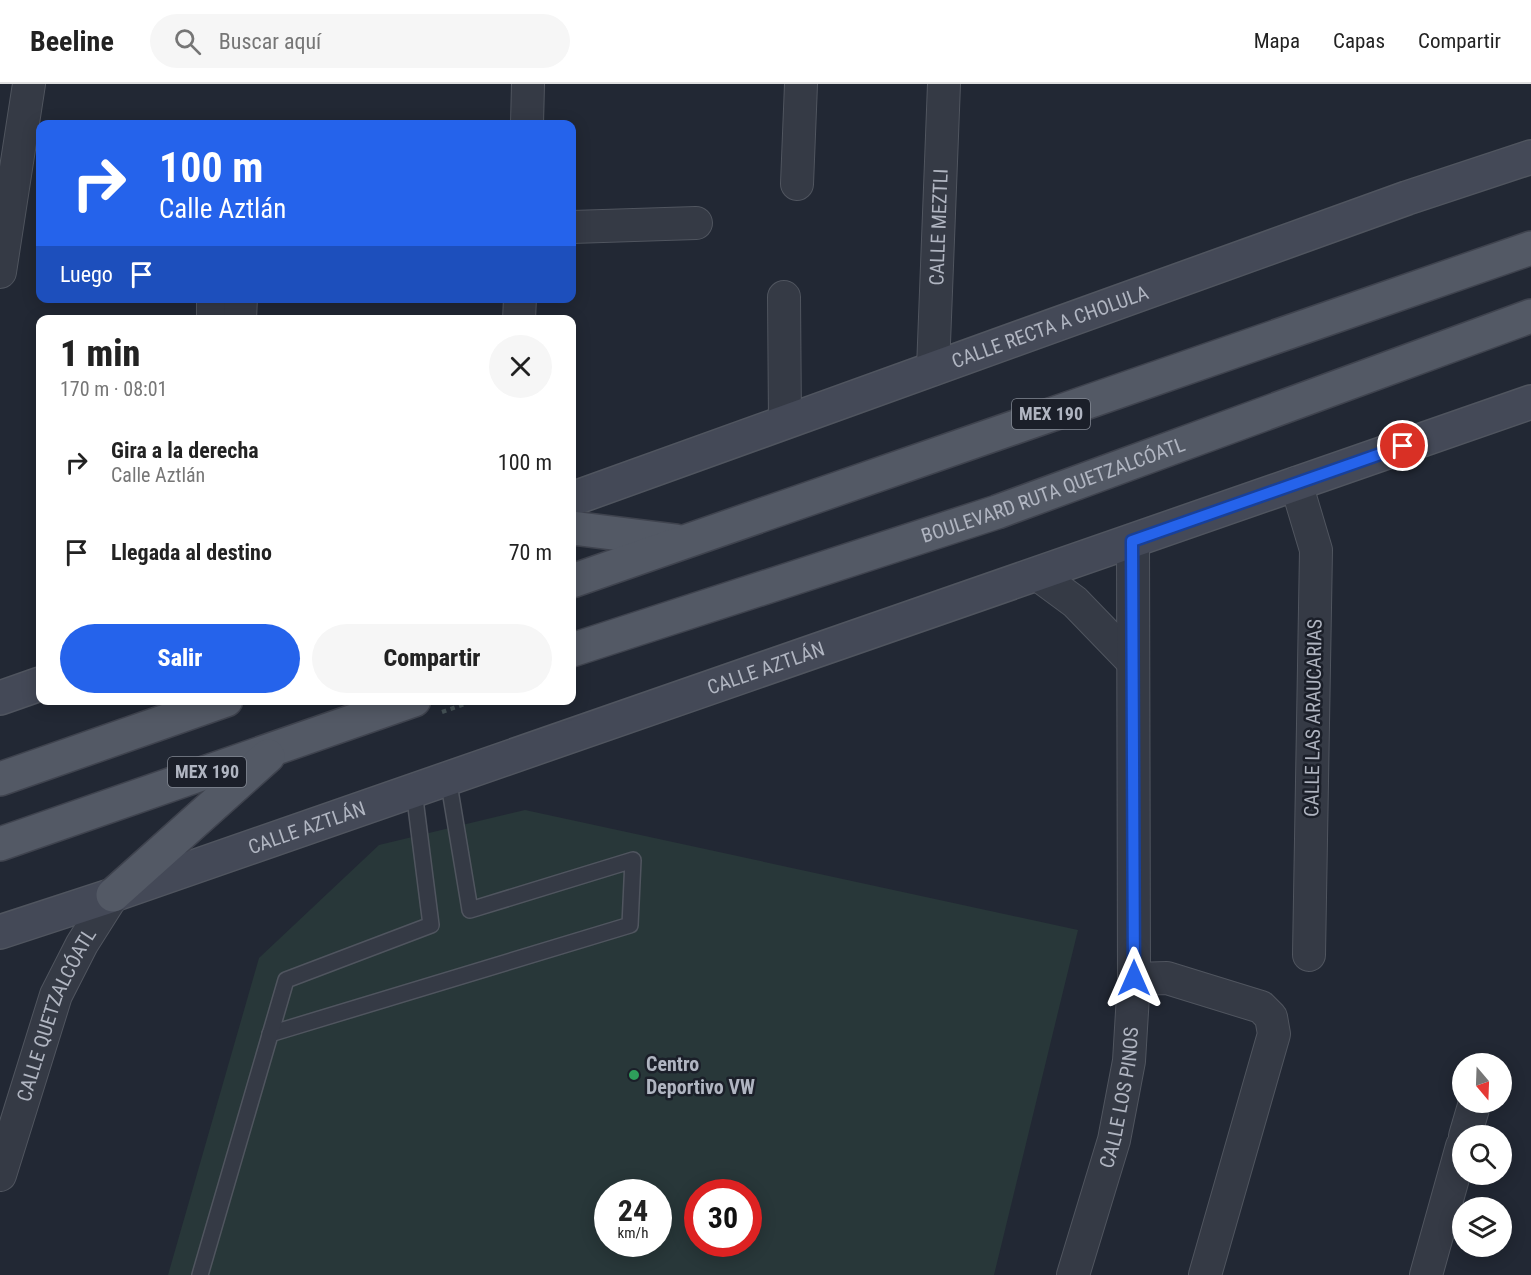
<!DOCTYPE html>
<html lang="es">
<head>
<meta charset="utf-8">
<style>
	:root { --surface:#fff; --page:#f6f6f6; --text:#222; --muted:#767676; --line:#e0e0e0; --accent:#2563eb }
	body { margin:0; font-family:"Roboto Condensed",sans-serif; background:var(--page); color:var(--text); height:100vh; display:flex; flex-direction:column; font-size:22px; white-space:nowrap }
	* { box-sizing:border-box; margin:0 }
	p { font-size:20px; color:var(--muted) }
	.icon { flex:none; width:33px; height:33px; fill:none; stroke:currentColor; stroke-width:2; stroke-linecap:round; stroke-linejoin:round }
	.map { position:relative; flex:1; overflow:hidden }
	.sheet { position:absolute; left:36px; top:231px; width:540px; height:390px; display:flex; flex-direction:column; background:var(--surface); border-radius:12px; box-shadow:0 3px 15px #0003 }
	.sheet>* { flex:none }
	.guide { position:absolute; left:36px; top:36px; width:540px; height:183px; border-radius:12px; box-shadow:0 3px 15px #0003; background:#2563eb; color:#fff; overflow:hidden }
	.needle { width:39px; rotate:161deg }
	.buttons { position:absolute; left:1452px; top:969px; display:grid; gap:12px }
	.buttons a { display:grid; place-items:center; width:60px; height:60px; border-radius:50%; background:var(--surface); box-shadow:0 3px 15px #0003; font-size:30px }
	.speed { position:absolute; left:594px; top:1095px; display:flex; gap:12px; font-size:30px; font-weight:700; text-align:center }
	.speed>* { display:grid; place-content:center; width:78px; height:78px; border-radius:50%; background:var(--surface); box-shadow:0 3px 15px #0003; line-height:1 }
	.speed small { font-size:15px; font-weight:400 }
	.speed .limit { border:9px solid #d22; background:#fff; color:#111 }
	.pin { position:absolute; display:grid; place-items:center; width:51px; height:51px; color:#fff; margin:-26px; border:3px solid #fff; border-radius:50%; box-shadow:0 2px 6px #0007 }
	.me { position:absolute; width:66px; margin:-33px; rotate:0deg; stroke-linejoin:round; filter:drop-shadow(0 0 4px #0008) }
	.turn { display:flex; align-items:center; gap:21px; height:126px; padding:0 24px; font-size:27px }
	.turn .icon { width:78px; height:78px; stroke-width:2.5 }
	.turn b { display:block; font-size:42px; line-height:51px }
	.then { display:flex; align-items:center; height:57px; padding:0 24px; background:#0003; gap:12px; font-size:22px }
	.round { display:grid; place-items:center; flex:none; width:63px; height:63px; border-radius:32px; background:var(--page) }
	.overview { display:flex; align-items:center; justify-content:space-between; height:102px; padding:0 24px }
	h1 { font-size:36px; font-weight:800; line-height:45px }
	.button { display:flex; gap:12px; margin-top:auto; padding:12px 24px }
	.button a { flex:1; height:69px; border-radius:36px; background:var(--accent); color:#fff; font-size:24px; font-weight:800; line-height:69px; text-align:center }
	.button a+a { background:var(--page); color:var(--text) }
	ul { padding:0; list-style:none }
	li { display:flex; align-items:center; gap:18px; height:90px; padding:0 24px }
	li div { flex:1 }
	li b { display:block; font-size:22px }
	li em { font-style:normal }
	header { display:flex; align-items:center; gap:36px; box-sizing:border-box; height:84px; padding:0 30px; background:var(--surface); border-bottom:2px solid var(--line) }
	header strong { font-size:28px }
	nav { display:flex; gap:33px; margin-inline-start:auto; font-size:21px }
	.search { width:420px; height:54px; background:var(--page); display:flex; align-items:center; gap:15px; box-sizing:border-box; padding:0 21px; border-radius:33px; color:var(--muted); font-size:22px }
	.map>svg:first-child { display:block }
	.green { fill:#283739; fill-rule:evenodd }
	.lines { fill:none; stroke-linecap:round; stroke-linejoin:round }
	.service-casing { stroke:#50555f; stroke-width:18 }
	.minor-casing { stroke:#50555f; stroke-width:34 }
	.secondary-casing { stroke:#50555f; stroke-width:36 }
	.primary-casing { stroke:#3f434e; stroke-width:36 }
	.path { stroke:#465357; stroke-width:4; stroke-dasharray:4.5 4.5; stroke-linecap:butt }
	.service { stroke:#353a45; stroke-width:15 }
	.minor { stroke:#353a45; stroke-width:32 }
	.secondary { stroke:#444957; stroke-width:33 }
	.primary { stroke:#535965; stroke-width:33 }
	.route-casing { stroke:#184099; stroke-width:15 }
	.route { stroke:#2563eb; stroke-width:10 }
	.leisure-dot { fill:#2e9e5b; stroke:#1b1f29; stroke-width:2 }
	.labels { text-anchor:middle; stroke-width:5; stroke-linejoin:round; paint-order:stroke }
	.shield { fill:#1b1f29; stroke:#838893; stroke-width:1.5 }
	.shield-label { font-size:18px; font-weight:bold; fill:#b0b5c1 }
	.street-label { font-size:20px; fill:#b0b5c1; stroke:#1b1f29 }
	.poi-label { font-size:20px; font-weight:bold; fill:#b0b5c1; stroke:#1b1f29; text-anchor:start }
</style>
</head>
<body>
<header>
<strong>Beeline</strong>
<div class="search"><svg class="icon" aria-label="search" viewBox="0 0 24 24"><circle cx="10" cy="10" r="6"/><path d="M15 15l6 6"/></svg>Buscar aquí</div>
<nav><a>Mapa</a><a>Capas</a><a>Compartir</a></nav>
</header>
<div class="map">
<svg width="1531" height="1191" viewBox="0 0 1531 1191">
	<rect width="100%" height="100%" fill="#222834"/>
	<path class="green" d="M525,726l553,120 -84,345h-826l91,-317 120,-113zM608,1108h50v52h-50zM698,1108h50v52h-50z"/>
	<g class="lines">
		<defs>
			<g id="service">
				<polyline points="270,950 630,841 633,776 470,826 448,694"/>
				<polyline points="200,1191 286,896 431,841 414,707"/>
			</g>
			<g id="minor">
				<polyline points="527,40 528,0"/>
				<polyline points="797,100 801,0"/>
				<polyline points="572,143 696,139"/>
				<polyline points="0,188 29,0"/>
				<polyline points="784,213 785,338"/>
				<polyline points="213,236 213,214"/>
				<polyline points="240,236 241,214"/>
				<polyline points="519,236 520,214"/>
				<path id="s1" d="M933,285l11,-285"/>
				<polyline points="1296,399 1316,466 1309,871"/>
				<polyline points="1037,490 1075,518 1132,577"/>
				<polyline points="1134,895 1167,894 1261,923 1271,933 1274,950 1205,1191"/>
				<polyline points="1465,1052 1475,1018"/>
				<path id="s2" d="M0,1091l56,-180 26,-51 31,-49"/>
				<path id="s3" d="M1073,1191l41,-135 15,-79 5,-82 -1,-438"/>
				<polyline points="1426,1191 1462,1062"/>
			</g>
			<g id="secondary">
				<path id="s4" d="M572,415l835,-301 124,-41"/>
				<polyline points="0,614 40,600"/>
				<path id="s5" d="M0,848l113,-37 1418,-493"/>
			</g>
			<g id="primary">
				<polyline points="572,444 676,457"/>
				<polyline points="572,497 1531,164"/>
				<path id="s6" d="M572,566l425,-138 534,-196"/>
				<polyline points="0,695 226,616"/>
				<polyline points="0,760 414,616"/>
				<polyline points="113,811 268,672"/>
			</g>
		</defs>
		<use href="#service" class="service-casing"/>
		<use href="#minor" class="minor-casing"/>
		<use href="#secondary" class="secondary-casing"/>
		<use href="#primary" class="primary-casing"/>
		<polyline class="path" points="442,628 476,616"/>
		<use href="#service" class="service"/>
		<use href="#minor" class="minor"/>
		<use href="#secondary" class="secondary"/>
		<use href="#primary" class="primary"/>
	</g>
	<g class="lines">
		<defs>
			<polyline id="route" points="1134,894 1132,457 1403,362"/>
		</defs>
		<use href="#route" class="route-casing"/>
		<use href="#route" class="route"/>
	</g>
	<circle class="leisure-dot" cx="634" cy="991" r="6"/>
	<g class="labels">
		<g class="shield">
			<rect x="1012" y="315" width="78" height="30" rx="4.5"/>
			<rect x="168" y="673" width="78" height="30" rx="4.5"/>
		</g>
		<g class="shield-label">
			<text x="1051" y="336">MEX 190</text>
			<text x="207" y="694">MEX 190</text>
		</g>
		<g class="street-label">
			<text dy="7" stroke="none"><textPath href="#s1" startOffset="142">CALLE MEZTLI</textPath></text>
			<text dy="7" stroke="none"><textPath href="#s4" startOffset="508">CALLE RECTA A CHOLULA</textPath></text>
			<text dy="7" stroke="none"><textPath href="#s6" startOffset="507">BOULEVARD RUTA QUETZALCÓATL</textPath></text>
			<text dy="7" stroke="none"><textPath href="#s5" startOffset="810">CALLE AZTLÁN</textPath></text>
			<text transform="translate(1313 634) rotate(-89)" y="7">CALLE LAS ARAUCARIAS</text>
			<text dy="7" stroke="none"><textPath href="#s5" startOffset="324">CALLE AZTLÁN</textPath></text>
			<text dy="7" stroke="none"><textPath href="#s2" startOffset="170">CALLE QUETZALCÓATL</textPath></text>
			<text dy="7" stroke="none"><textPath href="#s3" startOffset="184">CALLE LOS PINOS</textPath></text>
		</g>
		<g class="poi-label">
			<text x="646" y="987">Centro<tspan x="646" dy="23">Deportivo VW</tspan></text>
		</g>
	</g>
</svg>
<div class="buttons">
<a><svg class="needle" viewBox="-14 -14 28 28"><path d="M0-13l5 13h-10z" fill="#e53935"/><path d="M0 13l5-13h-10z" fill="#767676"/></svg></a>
<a><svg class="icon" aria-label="search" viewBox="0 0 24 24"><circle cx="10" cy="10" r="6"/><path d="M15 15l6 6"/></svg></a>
<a><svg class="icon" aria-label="layers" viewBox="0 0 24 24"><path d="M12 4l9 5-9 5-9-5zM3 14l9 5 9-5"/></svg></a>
</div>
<div class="speed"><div>24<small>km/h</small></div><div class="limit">30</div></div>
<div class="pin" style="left:1403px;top:362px;background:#d93025"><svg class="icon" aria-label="arrive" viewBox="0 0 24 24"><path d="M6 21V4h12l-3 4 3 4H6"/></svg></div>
<svg class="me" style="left:1134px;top:894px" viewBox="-20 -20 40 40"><path d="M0-17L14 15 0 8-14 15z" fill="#2563eb" stroke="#fff" stroke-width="4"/></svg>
<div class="guide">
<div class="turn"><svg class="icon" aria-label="right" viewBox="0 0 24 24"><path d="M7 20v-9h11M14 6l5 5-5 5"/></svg><div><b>100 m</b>Calle Aztlán</div></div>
<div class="then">Luego<svg class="icon" aria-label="arrive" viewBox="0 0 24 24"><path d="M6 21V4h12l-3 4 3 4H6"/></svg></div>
</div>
<section class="sheet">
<div class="overview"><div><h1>1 min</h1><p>170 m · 08:01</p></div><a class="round"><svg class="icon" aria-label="close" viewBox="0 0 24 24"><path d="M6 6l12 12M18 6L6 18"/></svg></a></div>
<ul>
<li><svg class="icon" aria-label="right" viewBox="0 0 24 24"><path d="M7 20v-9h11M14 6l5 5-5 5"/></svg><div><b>Gira a la derecha</b><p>Calle Aztlán</p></div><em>100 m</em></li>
<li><svg class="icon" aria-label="arrive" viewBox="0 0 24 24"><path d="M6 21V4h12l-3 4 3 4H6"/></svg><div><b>Llegada al destino</b></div><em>70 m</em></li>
</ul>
<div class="button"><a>Salir</a><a>Compartir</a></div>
</section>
</div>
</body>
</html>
